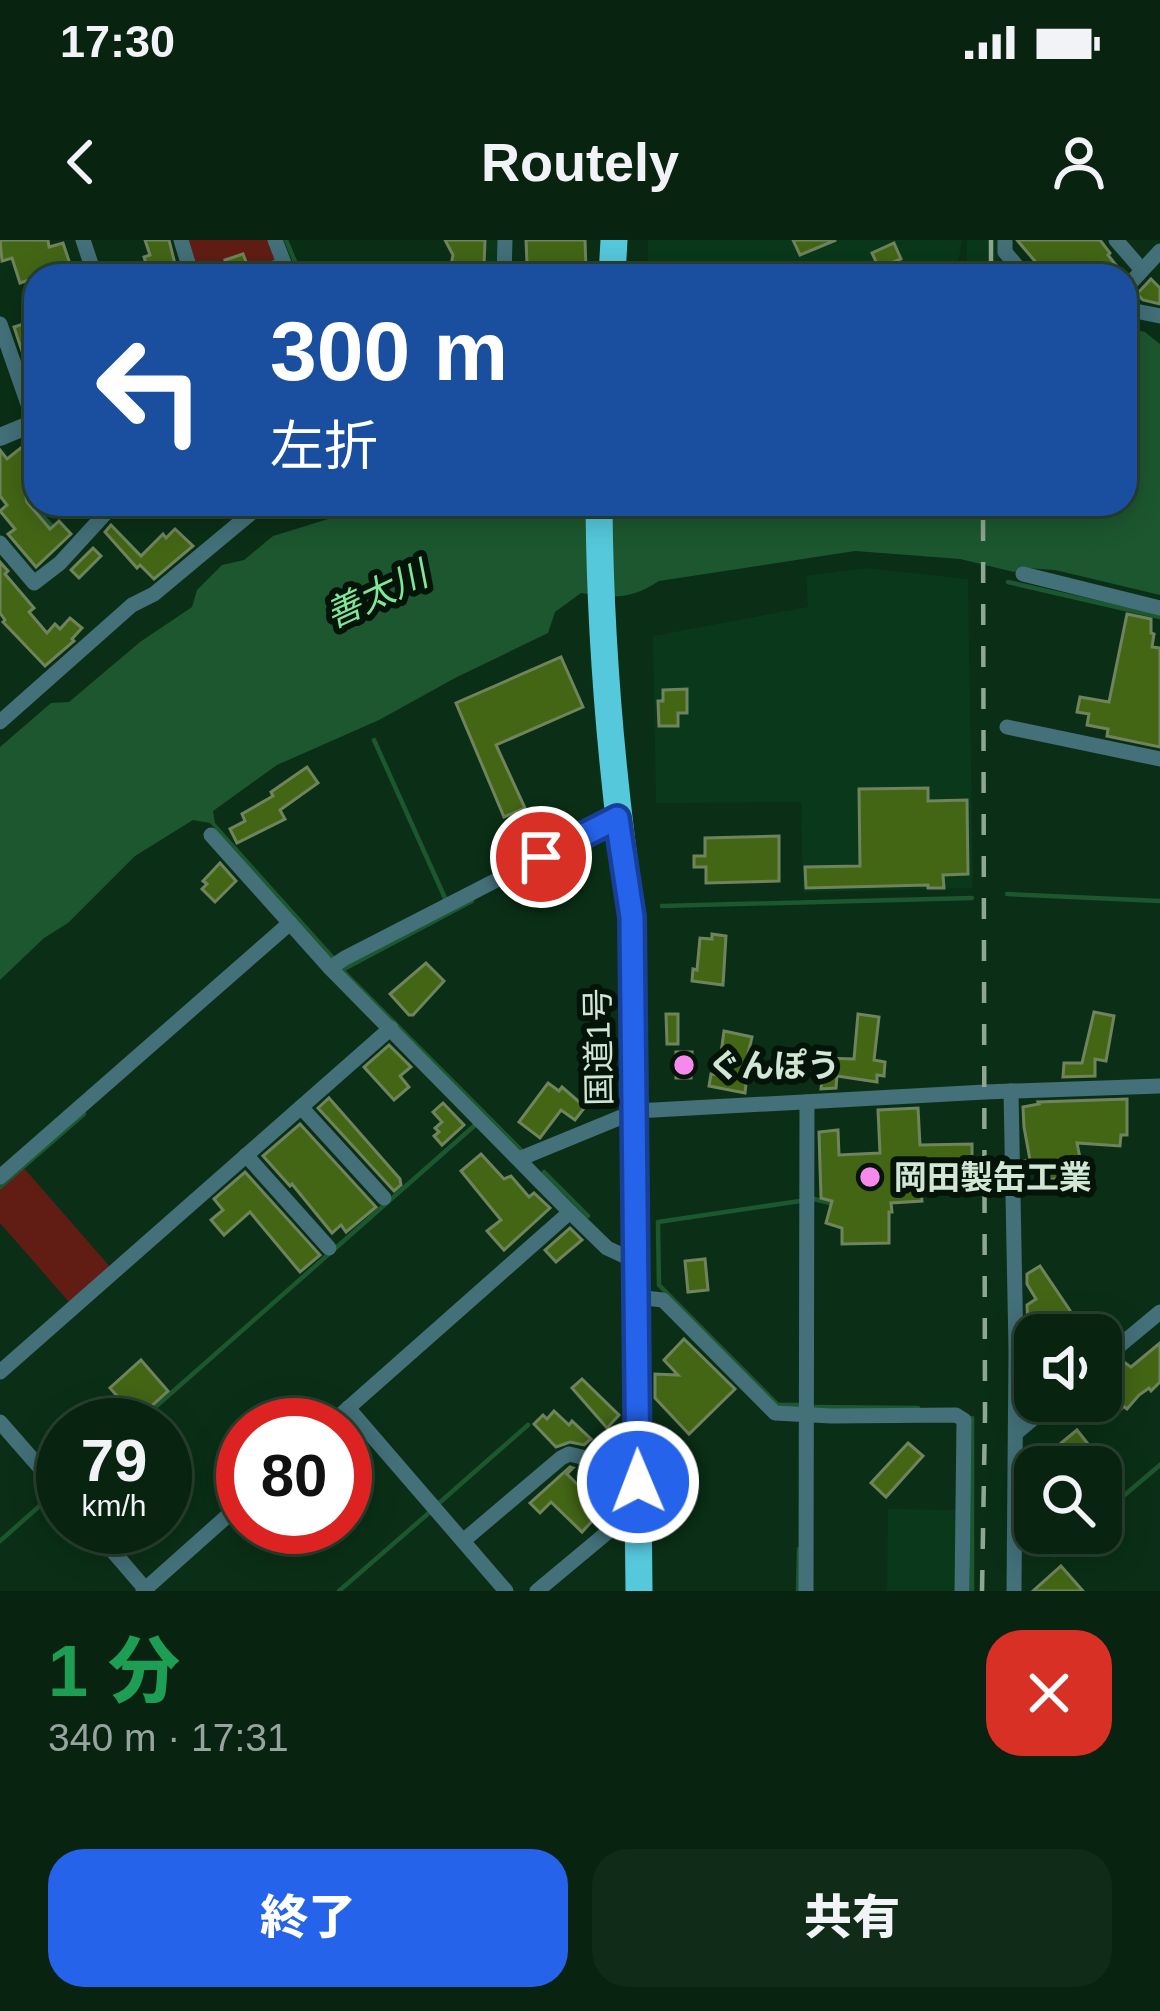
<!DOCTYPE html>
<html lang="ja">
<head>
<meta charset="utf-8">
<style>
	:root { --surface:#082310; --page:#112b19; --text:#f1f3f6; --muted:#98a49f; --line:#294030; --accent:#2563eb }
	body { margin:0; font-family:Arial,"Noto Sans JP",sans-serif; background:var(--page); color:var(--text); height:100vh; display:flex; flex-direction:column; font-size:45px; white-space:nowrap }
	* { box-sizing:border-box; margin:0 }
	p { font-size:39px; color:var(--muted) }
	.icon { flex:none; width:66px; height:66px; fill:none; stroke:currentColor; stroke-width:2; stroke-linecap:round; stroke-linejoin:round }
	.map { position:relative; height:1351px; overflow:hidden }
	.panel { display:flex; flex-direction:column; background:var(--surface); flex:1 }
	.panel>* { flex:none }
	.hud { position:absolute; left:24px; top:24px; width:1113px; height:252px; border-radius:36px; box-shadow:0 6px 30px #0003,0 0 0 3px var(--line); background:#1a4fa0; color:#fff; overflow:hidden }
	.buttons { position:absolute; left:1014px; top:1074px; display:grid; gap:24px }
	.buttons a { display:grid; place-items:center; width:108px; height:108px; border-radius:24px; background:var(--surface); box-shadow:0 6px 30px #0003,0 0 0 3px var(--line); font-size:60px }
	.speed { position:absolute; left:36px; top:1158px; display:flex; gap:24px; font-size:60px; font-weight:700; text-align:center }
	.speed>* { display:grid; place-content:center; width:156px; height:156px; border-radius:50%; background:var(--surface); box-shadow:0 6px 30px #0003,0 0 0 3px var(--line); line-height:1 }
	.speed small { font-size:30px; font-weight:400 }
	.speed .limit { border:18px solid #d22; background:#fff; color:#111 }
	.pin { position:absolute; display:grid; place-items:center; width:102px; height:102px; color:#fff; margin:-51px; border:6px solid #fff; border-radius:50%; box-shadow:0 3px 12px #0007 }
	.me { position:absolute; width:132px; margin:-66px; rotate:359deg; stroke-linejoin:round; filter:drop-shadow(0 0 9px #0008) }
	.turn { display:flex; align-items:center; gap:42px; height:252px; padding:0 48px; font-size:54px }
	.turn .icon { width:156px; height:156px; stroke-width:2.5 }
	.turn b { display:block; font-size:84px; line-height:102px }
	.round { display:grid; place-items:center; flex:none; width:126px; height:126px; border-radius:36px; background:var(--page) }
	.summary { display:flex; align-items:center; justify-content:space-between; height:204px; padding:0 48px }
	h1 { font-size:72px; font-weight:800; line-height:90px; color:#1e9e55 }
	.button { display:flex; gap:24px; margin-top:auto; padding:24px 48px }
	.button a { flex:1; height:138px; border-radius:36px; background:var(--accent); color:#fff; font-size:48px; font-weight:800; line-height:138px; text-align:center }
	.button a+a { background:var(--page); color:var(--text) }
	.status { display:flex; justify-content:space-between; align-items:center; height:84px; padding:0 60px; background:var(--surface); direction:ltr }
	.status svg { height:33px; fill:currentColor }
	header { display:flex; justify-content:space-between; align-items:center; height:156px; padding:0 48px; background:var(--surface); font-size:54px; font-weight:800 }
	.map>svg:first-child { display:block }
	.built { fill:#0a381a }
	.green { fill:#611d14 }
	.water { fill:#1c572f }
	.lines { fill:none; stroke-linecap:round; stroke-linejoin:round }
	.stream { stroke:#1c572f; stroke-width:4.5 }
	.building { fill:#436615; stroke:#6f845c; stroke-width:3 }
	.minor { stroke:#437079; stroke-width:15 }
	.tertiary { stroke:#437079; stroke-width:18 }
	.trunk { stroke:#56c8dc; stroke-width:27 }
	.rail { stroke:#8da793; stroke-width:4.5; stroke-dasharray:21 21; stroke-linecap:butt }
	.route-casing { stroke:#184099; stroke-width:30 }
	.route { stroke:#2563eb; stroke-width:21 }
	.poi-dot { fill:#f788ec; stroke:#051409; stroke-width:4.5 }
	.labels { text-anchor:middle; stroke-width:12; stroke-linejoin:round; paint-order:stroke }
	.street-label { font-size:33px; fill:#d2e6d5; stroke:#051409 }
	.poi-label { font-size:33px; font-weight:bold; fill:#d2e6d5; stroke:#051409; text-anchor:start }
	.water-label { font-size:36px; font-style:italic; fill:#7fe69a; stroke:#051409 }
</style>
</head>
<body>
<div class="status"><b>17:30</b><svg viewBox="0 0 49 12"><path d="M0 12V9h3v3zM5 12V6h3v6zM10 12V3h3v9zM15 12V0h3v12zM26 1h20v11H26zM47 4h2v5h-2z"/></svg></div>
<header><svg class="icon" aria-label="back" viewBox="0 0 24 24"><path d="M15 5l-7 7 7 7"/></svg>Routely<svg class="icon" aria-label="person" viewBox="0 0 24 24"><circle cx="12" cy="8" r="4"/><path d="M4 21q1-7 8-7t8 7"/></svg></header>
<div class="map">
<svg width="1160" height="1351" viewBox="0 0 1160 1351">
	<rect width="100%" height="100%" fill="#0a2f16"/>
	<g class="built">
		<polygon points="444,0 497,0 497,36 469,36 469,28 454,21"/>
		<polygon points="648,0 962,0 956,36 648,36"/>
		<rect x="967" y="0" width="32" height="36"/>
		<polygon points="866,328 968,339 973,648 803,652 801,562 656,563 653,396 808,367 806,336"/>
		<polygon points="888,1269 958,1270 958,1351 887,1351"/>
	</g>
	<g class="green">
		<polygon points="187,0 269,0 278,21 243,36 199,36"/>
		<polygon points="23,927 111,1028 70,1063 0,983 0,947"/>
	</g>
	<path class="water" d="M1125,88l20,4 15,12v251l-105,-25 -30,-2 -11,4 -54,-13 -105,-8 -196,30c-29,19 -45,17 -78,12l-26,19 -7,21 -93,45 -76,42 -102,45 -64,46 2,12 121,135 -5,2 -121,-137 -17,-3 -58,36 -67,67 -24,15 -44,42v-233l51,-44 18,-1 71,-60 52,-35 5,-17 25,-25 22,-5 29,-24 104,-32h748z"/>
	<g class="lines">
		<g class="stream">
			<polyline points="286,0 301,36"/>
			<polyline points="553,24 552,35 558,36"/>
			<polyline points="23,253 55,290"/>
			<polyline points="1008,342 1160,377"/>
			<polyline points="374,500 445,658"/>
			<polyline points="1007,654 1160,661"/>
			<polyline points="472,661 342,730 521,910"/>
			<polyline points="662,666 972,658"/>
			<polyline points="544,932 588,976"/>
			<polyline points="0,947 84,874"/>
			<polyline points="814,959 834,964"/>
			<polyline points="800,961 658,982 658,986 659,1045 778,1165 803,1165"/>
			<polyline points="813,1167 918,1168"/>
			<polyline points="135,1185 474,886"/>
			<polyline points="438,1264 528,1185"/>
			<polyline points="1101,1275 1160,1225"/>
			<polyline points="0,1301 52,1255"/>
			<polyline points="1055,1315 1080,1293"/>
			<polyline points="339,1351 430,1272"/>
			<polyline points="798,1351 799,1309"/>
			<polyline points="972,1351 972,1178"/>
		</g>
	</g>
	<g class="building">
		<polygon points="0,0 48,0 49,7 63,3 74,36 47,34 20,43 12,18 2,21"/>
		<polygon points="145,0 169,0 178,36 150,36 144,17 150,15"/>
		<polygon points="445,0 485,0 484,26 469,26 467,36 449,36 453,15"/>
		<polygon points="526,0 585,0 586,28 551,28 551,36 532,36 532,24 527,24"/>
		<polygon points="793,0 836,0 800,15"/>
		<polygon points="1017,0 1100,0 1110,13 1108,15 1123,34 1121,36 1052,36 1042,24 1039,26"/>
		<polygon points="894,3 901,19 879,28 872,13"/>
		<polygon points="243,14 248,27 243,36 231,36 225,20"/>
		<polygon points="1151,39 1160,48 1160,64 1143,60 1137,54"/>
		<polygon points="23,84 25,89 36,85 36,116 25,120 14,87"/>
		<polygon points="36,201 36,249 26,257 27,262 50,289 59,281 71,294 36,327 8,294 15,289 0,271 7,265 0,256 0,210 7,219 27,203 29,207"/>
		<polygon points="111,285 141,316 163,294 166,298 175,289 193,306 154,339 140,325 137,328 105,292"/>
		<polygon points="93,308 101,316 79,338 71,330"/>
		<polygon points="0,322 8,331 5,334 34,368 29,372 47,393 55,384 60,389 70,378 82,388 72,399 74,401 45,426 3,382 5,380 0,373"/>
		<polygon points="1127,374 1151,379 1151,393 1154,394 1152,407 1160,408 1160,507 1107,496 1108,489 1087,485 1089,474 1077,472 1080,457 1109,462"/>
		<polygon points="561,417 583,467 496,505 525,568 504,577 456,463"/>
		<polygon points="687,449 687,473 678,473 678,486 659,486 658,461 663,461 663,450"/>
		<polygon points="307,527 318,543 280,570 285,579 237,603 230,589 245,581 242,574 273,556 271,552"/>
		<polygon points="928,548 928,561 967,560 968,634 943,635 944,648 928,648 928,645 806,648 805,627 860,626 859,549"/>
		<polygon points="779,596 779,641 706,643 706,627 694,627 694,616 705,616 705,598"/>
		<polygon points="220,623 236,641 215,662 202,649 207,644 203,641"/>
		<polygon points="712,694 726,696 723,745 692,741 693,729 697,730 700,698 712,699"/>
		<polygon points="426,723 444,741 413,775 409,775 390,754"/>
		<polygon points="1094,772 1114,776 1106,821 1095,819 1095,836 1063,837 1064,823 1082,823"/>
		<polygon points="666,774 678,774 678,804 667,804"/>
		<polygon points="858,774 879,777 874,820 885,822 884,836 877,835 877,842 837,836 836,848 821,849 824,818 854,819"/>
		<polygon points="724,791 752,797 745,827 748,827 745,853 709,846 711,834 718,835"/>
		<polygon points="389,805 411,827 400,836 409,847 394,860 364,827"/>
		<polygon points="676,812 692,812 691,838 676,838"/>
		<polygon points="548,843 559,851 562,847 585,867 575,880 561,870 540,898 519,882"/>
		<polygon points="329,858 400,939 401,945 394,951 318,868"/>
		<polygon points="1127,859 1127,895 1121,895 1120,906 1077,903 1083,933 1050,940 1048,928 1025,933 1024,921 1030,920 1024,887 1023,867 1039,864 1038,862"/>
		<polygon points="443,863 464,885 442,905 434,896 439,892 435,888 442,882 433,872"/>
		<polygon points="918,868 920,905 972,904 972,948 921,949 922,961 891,963 892,972 889,972 889,1003 842,1004 842,988 826,983 832,961 821,958 819,892 838,890 839,915 880,913 878,870"/>
		<polygon points="300,884 376,967 346,992 341,985 332,993 292,944 290,946 263,916"/>
		<polygon points="481,914 504,939 511,936 529,957 534,953 550,968 504,1010 487,991 501,980 461,931"/>
		<polygon points="245,932 320,1015 300,1032 250,972 224,995 211,980 223,970 214,959"/>
		<polygon points="570,988 582,1000 556,1022 545,1010"/>
		<polygon points="705,1019 708,1050 688,1052 685,1021"/>
		<polygon points="1040,1026 1069,1069 1085,1095 1033,1095 1028,1087 1027,1065 1036,1059 1027,1044 1027,1034"/>
		<polygon points="684,1099 735,1149 689,1194 655,1158 655,1134 678,1135 664,1120"/>
		<polygon points="1160,1103 1160,1142 1151,1151 1149,1148 1139,1155 1127,1169 1123,1166 1122,1168 1101,1151 1101,1145 1121,1120 1131,1127"/>
		<polygon points="141,1120 168,1151 137,1179 110,1148"/>
		<polygon points="582,1139 619,1175 607,1188 572,1148"/>
		<polygon points="554,1171 569,1185 572,1181 591,1199 584,1205 570,1202 556,1207 534,1184 543,1175 547,1179"/>
		<polygon points="1077,1190 1114,1237 1101,1249 1101,1227 1080,1227 1060,1204"/>
		<polygon points="908,1203 923,1216 886,1257 871,1243"/>
		<polygon points="570,1227 573,1228 567,1234 587,1254 597,1244 613,1259 604,1269 611,1275 599,1284 594,1279 582,1292 551,1262 540,1273 530,1263"/>
		<polygon points="1061,1326 1083,1351 1033,1351"/>
	</g>
	<g class="lines">
		<g class="minor">
			<polyline points="83,0 95,36"/>
			<polyline points="181,0 192,36"/>
			<polyline points="275,0 289,36"/>
			<polyline points="1005,0 1005,12 1025,36"/>
			<polyline points="1116,0 1142,30"/>
			<polyline points="255,36 284,24"/>
			<polyline points="504,36 505,0"/>
			<polyline points="1125,49 1160,11"/>
			<polyline points="1125,69 1160,76"/>
			<polyline points="0,84 36,187"/>
			<polyline points="0,303 34,343 60,323 114,264"/>
			<polyline points="1023,334 1160,368"/>
			<polyline points="0,482 132,365 154,354 262,264"/>
			<polyline points="1007,487 1160,519"/>
			<polyline points="211,595 330,728 570,972 607,1008 635,1021"/>
			<polyline points="330,728 345,718 617,578"/>
			<polyline points="1011,851 1016,1110 1014,1351"/>
			<polyline points="301,867 384,958"/>
			<polyline points="246,915 329,1008"/>
			<polyline points="519,919 636,871 985,852 1160,846"/>
			<polyline points="0,937 290,683"/>
			<polyline points="635,1057 663,1060 775,1173 831,1176 956,1175 964,1180 962,1351"/>
			<polyline points="1101,1121 1160,1072"/>
			<polyline points="0,1132 391,788"/>
			<polyline points="348,1168 506,1351"/>
			<polyline points="0,1182 63,1254"/>
			<polyline points="329,1185 570,972"/>
			<polyline points="1016,1193 1054,1161"/>
			<polyline points="92,1287 147,1351"/>
			<polyline points="463,1301 561,1218 569,1214 594,1220 617,1204 637,1201"/>
			<polyline points="143,1351 243,1262"/>
			<polyline points="537,1351 615,1286 638,1283"/>
			<polyline points="806,1351 807,862"/>
		</g>
		<polyline class="tertiary" points="0,197 36,182"/>
		<g class="trunk">
			<polyline points="612,36 614,0"/>
			<path d="M599,264c1,139 13,276 33,413l7,674"/>
		</g>
		<g class="rail">
			<polyline points="991,0 991,36"/>
			<polyline points="982,1351 985,1176 983,264"/>
		</g>
	</g>
	<g class="lines">
		<defs>
			<polyline id="route" points="541,617 617,578 632,677 638,1242"/>
		</defs>
		<use href="#route" class="route-casing"/>
		<use href="#route" class="route"/>
	</g>
	<g class="poi-dot">
		<circle cx="684" cy="825" r="12"/>
		<circle cx="870" cy="937" r="12"/>
	</g>
	<g class="labels">
		<g class="street-label">
			<text transform="translate(598 807) rotate(-91)" y="12">国道1号</text>
		</g>
		<g class="poi-label">
			<text x="708" y="837">ぐんぽう</text>
			<text x="894" y="949">岡田製缶工業</text>
		</g>
		<g class="water-label">
			<text transform="translate(376 354) rotate(-25)" y="13">善太川</text>
		</g>
	</g>
</svg>
<div class="buttons">
<a><svg class="icon" aria-label="sound" viewBox="0 0 24 24"><path d="M4 9h4l5-4v14l-5-4H4zM17 9q2 3 0 6"/></svg></a>
<a><svg class="icon" aria-label="search" viewBox="0 0 24 24"><circle cx="10" cy="10" r="6"/><path d="M15 15l6 6"/></svg></a>
</div>
<div class="speed"><div>79<small>km/h</small></div><div class="limit">80</div></div>
<div class="pin" style="left:541px;top:617px;background:#d93025"><svg class="icon" aria-label="arrive" viewBox="0 0 24 24"><path d="M6 21V4h12l-3 4 3 4H6"/></svg></div>
<svg class="me" style="left:638px;top:1242px" viewBox="-20 -20 40 40"><circle r="17" fill="#2563eb" stroke="#fff" stroke-width="3"/><path d="M0-11L8 9 0 5-8 9z" fill="#fff"/></svg>
<div class="hud">
<div class="turn"><svg class="icon" aria-label="left" viewBox="0 0 24 24"><path d="M17 20v-9H6M10 6l-5 5 5 5"/></svg><div><b>300 m</b>左折</div></div>
</div>
</div>
<section class="panel">
<div class="summary"><div><h1>1 分</h1><p>340 m · 17:31</p></div><a class="round" style="background:#d93025;color:#fff"><svg class="icon" aria-label="close" viewBox="0 0 24 24"><path d="M6 6l12 12M18 6L6 18"/></svg></a></div>
<div class="button"><a>終了</a><a>共有</a></div>
</section>
</body>
</html>
